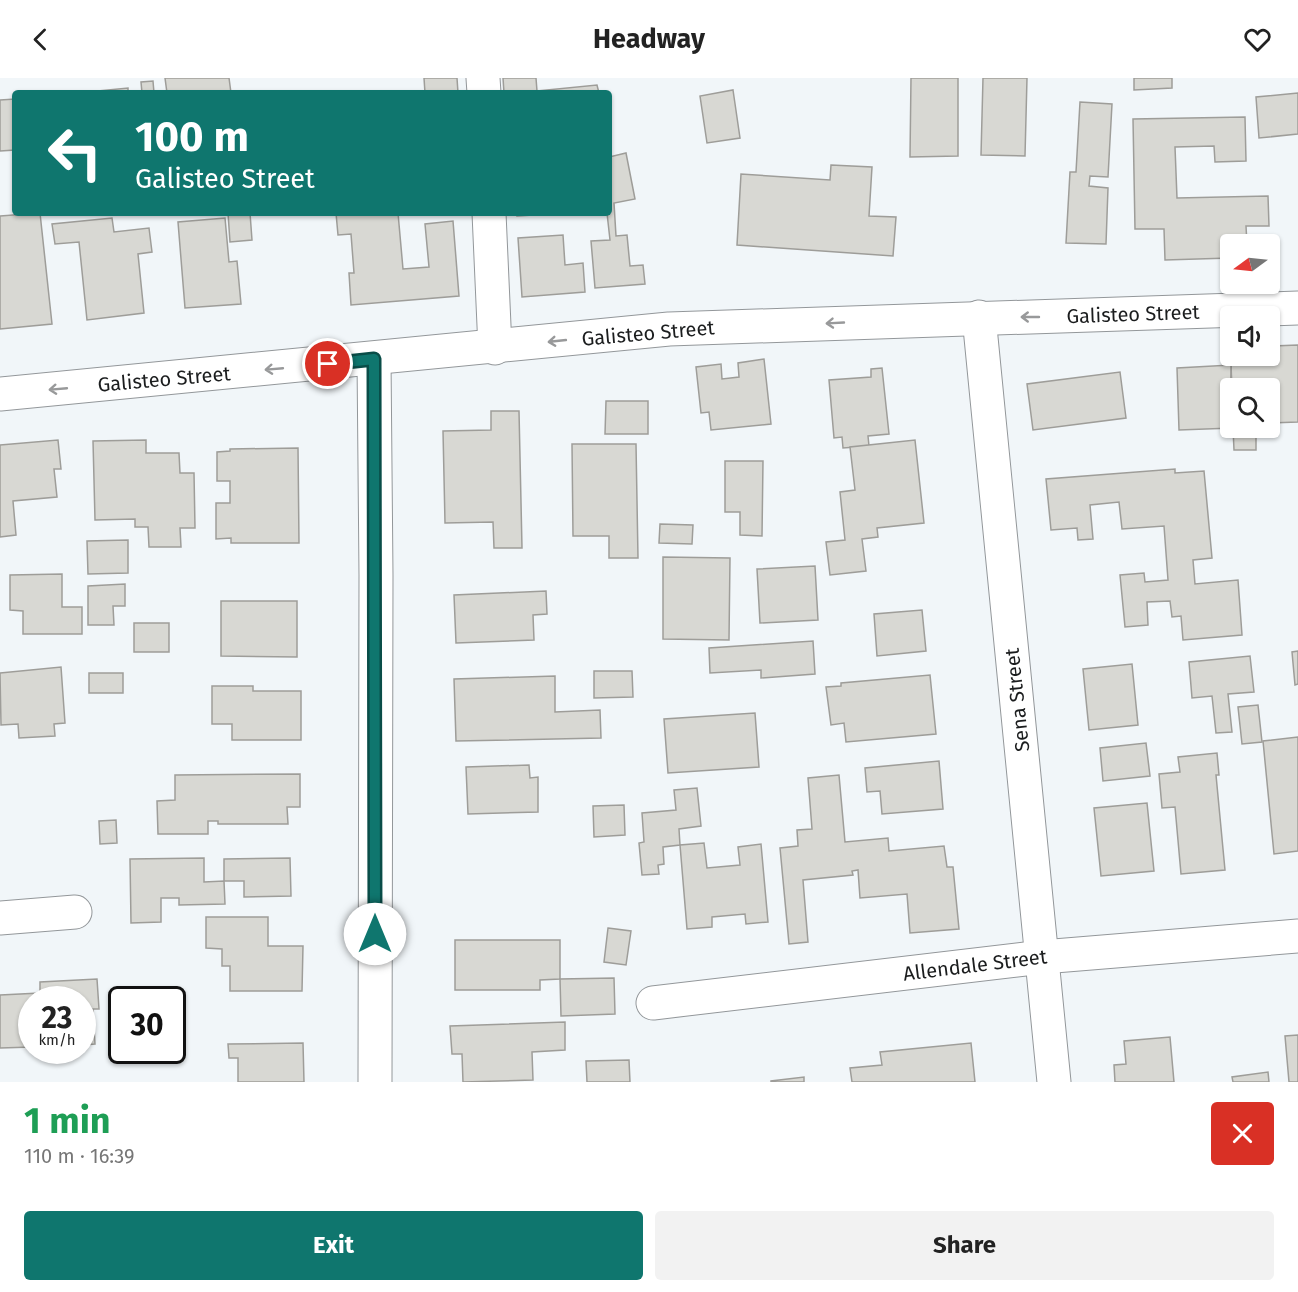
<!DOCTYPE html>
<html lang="en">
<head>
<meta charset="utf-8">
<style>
	:root { --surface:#fff; --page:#f2f2f2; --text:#222; --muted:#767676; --accent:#0f766e }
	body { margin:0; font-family:"Fira Sans",sans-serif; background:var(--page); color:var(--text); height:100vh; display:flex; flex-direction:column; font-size:22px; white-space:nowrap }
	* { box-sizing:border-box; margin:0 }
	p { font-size:20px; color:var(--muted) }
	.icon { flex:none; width:33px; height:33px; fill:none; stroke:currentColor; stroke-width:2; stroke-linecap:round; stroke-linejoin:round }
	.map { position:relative; height:1004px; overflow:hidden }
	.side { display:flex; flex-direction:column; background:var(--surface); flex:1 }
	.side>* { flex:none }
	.top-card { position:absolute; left:12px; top:12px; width:600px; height:126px; border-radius:6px; box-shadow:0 2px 4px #0004; background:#0f766e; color:#fff; overflow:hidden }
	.needle { width:39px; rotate:255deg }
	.controls { position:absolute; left:1220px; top:156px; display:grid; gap:12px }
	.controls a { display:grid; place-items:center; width:60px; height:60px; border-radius:6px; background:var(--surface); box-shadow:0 2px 4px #0004; font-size:30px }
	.speed { position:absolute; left:18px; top:908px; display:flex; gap:12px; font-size:30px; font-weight:700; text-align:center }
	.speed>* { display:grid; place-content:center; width:78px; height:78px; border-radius:50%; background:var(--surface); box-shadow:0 2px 4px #0004; line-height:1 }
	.speed small { font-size:15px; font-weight:400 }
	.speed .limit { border:3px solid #111; border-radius:9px; background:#fff; color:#111 }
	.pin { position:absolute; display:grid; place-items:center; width:51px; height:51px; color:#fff; margin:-26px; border:3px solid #fff; border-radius:50%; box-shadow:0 2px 6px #0007 }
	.me { position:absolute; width:66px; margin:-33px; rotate:0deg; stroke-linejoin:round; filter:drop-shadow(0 0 4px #0008) }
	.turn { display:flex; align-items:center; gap:21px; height:126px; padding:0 24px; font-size:27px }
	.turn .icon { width:78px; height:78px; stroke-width:2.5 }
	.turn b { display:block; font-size:42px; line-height:51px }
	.round { display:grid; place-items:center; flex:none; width:63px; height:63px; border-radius:6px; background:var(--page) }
	.head { display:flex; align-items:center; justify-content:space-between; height:102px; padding:0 24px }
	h1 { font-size:36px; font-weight:700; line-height:45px; color:#1e9e55 }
	.button { display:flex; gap:12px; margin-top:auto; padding:12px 24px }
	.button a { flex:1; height:69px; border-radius:6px; background:var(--accent); color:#fff; font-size:24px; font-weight:700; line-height:69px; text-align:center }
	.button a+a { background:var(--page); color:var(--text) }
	header { display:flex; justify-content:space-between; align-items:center; height:78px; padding:0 24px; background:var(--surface); font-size:27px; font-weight:700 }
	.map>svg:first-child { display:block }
	.building { fill:#d8d8d3; stroke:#9e9d99; stroke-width:1.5 }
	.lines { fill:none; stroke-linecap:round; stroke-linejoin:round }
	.minor-casing { stroke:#93979a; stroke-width:35 }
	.minor { stroke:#fff; stroke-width:33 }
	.oneway { stroke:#98999a }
	.route-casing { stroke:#0a4d48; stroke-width:15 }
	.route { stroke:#0f766e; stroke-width:10 }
	.labels { text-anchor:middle; stroke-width:5; stroke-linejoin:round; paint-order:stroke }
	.street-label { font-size:20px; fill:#1b1d1e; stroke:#fff }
</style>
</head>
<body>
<header><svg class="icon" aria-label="back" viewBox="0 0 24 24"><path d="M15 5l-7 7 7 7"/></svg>Headway<svg class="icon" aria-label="heart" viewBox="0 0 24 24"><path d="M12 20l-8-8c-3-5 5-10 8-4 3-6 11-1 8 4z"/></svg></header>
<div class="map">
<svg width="1298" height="1004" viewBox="0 0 1298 1004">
	<rect width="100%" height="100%" fill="#f1f6f9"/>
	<g class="building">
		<polygon points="165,0 229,0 231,15 167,15"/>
		<polygon points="424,0 457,0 458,15 425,15"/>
		<polygon points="503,0 536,0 537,13 597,7 599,15 504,15"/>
		<polygon points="911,0 958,0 958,78 910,79"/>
		<polygon points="983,0 1027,0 1025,78 981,77"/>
		<polygon points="1134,0 1172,0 1172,10 1134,12"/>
		<polygon points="153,3 154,15 142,15 141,4"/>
		<polygon points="128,10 128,15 77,15"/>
		<polygon points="733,12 740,60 707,65 700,18"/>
		<polygon points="1298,15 1298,56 1259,60 1256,19"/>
		<polygon points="15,21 15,72 0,73 0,22"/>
		<polygon points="1080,24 1112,26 1108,99 1090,98 1089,108 1108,110 1106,166 1066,165 1070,94 1076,94"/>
		<polygon points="1245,39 1246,83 1215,84 1214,68 1175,69 1177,120 1268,118 1269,148 1246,148 1247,166 1230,166 1230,180 1165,182 1164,151 1135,151 1133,41"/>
		<polygon points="626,75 635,121 614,125 616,158 627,157 630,188 643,187 645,206 595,210 591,163 610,162 607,135 609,79"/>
		<polygon points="831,87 872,89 869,138 896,139 893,178 737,167 741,96 830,102"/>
		<polygon points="40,135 52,246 0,251 0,138"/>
		<polygon points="228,135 250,135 252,162 230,164"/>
		<polygon points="336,135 398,135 403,191 429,189 425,146 453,143 459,218 351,227 349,195 354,195 351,156 338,157"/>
		<polygon points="517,135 568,135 517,138"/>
		<polygon points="112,140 114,154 149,150 152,174 138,176 144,235 87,242 79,164 55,166 52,146"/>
		<polygon points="225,140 229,184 237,183 241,226 185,230 178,144"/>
		<polygon points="563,157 565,187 583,185 585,214 522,219 518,160"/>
		<polygon points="1298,267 1298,344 1269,345 1269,310 1232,310 1231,287 1273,287 1273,268"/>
		<polygon points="764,281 771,346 711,352 709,334 701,335 696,289 721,286 722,301 739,299 738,285"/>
		<polygon points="1231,287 1230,350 1233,350 1179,352 1177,290"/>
		<polygon points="882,290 889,356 868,358 869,368 843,370 842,359 834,360 829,302 871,299 871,291"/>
		<polygon points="1120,294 1126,340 1033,352 1027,306"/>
		<polygon points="606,323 648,323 648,356 605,356"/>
		<polygon points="491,333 519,333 522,470 494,470 493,444 445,445 443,353 491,352"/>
		<polygon points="1233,350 1256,350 1256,372 1234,372"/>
		<polygon points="58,362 61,391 54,391 57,419 13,423 16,457 0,459 0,367"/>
		<polygon points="146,362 146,375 179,375 180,395 194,395 195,450 180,450 181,469 149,469 148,449 135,449 135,441 95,442 93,363"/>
		<polygon points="915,362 924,445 877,450 878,459 862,461 866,493 830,497 826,464 845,462 840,414 855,412 850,369"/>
		<polygon points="572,366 636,366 638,480 609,480 609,458 573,458"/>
		<polygon points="298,370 299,465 231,465 231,460 216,461 216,425 230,425 230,403 217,403 217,374 230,373 230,371"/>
		<polygon points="725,383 763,383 762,458 740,457 740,434 725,434"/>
		<polygon points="1175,391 1175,395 1204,393 1212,480 1193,482 1195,506 1238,502 1242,557 1183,562 1181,538 1172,539 1170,523 1147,524 1148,547 1125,549 1120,497 1144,495 1145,504 1168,502 1164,448 1122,451 1119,424 1090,427 1093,461 1078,462 1077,450 1051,452 1046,401"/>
		<polygon points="660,446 693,447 692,466 659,465"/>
		<polygon points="128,462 128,495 88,496 87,463"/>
		<polygon points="663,479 730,480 729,562 663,561"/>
		<polygon points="815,488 818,542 760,545 757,491"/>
		<polygon points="62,496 62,529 82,529 82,556 23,556 23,533 10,532 10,497"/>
		<polygon points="125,506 125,528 113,528 114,547 88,547 88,508"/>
		<polygon points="546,513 547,536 533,537 534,562 456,565 454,517"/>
		<polygon points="221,523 297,523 297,579 221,578"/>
		<polygon points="922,532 926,573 877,578 874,536"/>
		<rect x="134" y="545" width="35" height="29"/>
		<polygon points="813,563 815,596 761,600 761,592 710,595 709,570"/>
		<polygon points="1298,573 1298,606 1295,607 1292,574"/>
		<polygon points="1250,578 1254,614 1228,616 1232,654 1216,655 1212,618 1192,620 1189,584"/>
		<polygon points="1132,586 1138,647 1089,652 1083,591"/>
		<polygon points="61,589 65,645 54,646 55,658 19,660 18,646 1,647 0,595"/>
		<polygon points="594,593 632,593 633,619 594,620"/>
		<rect x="89" y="595" width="34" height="20"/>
		<polygon points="930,597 936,656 846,664 844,645 831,647 826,609 841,608 841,605"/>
		<polygon points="555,598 555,634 600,632 601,660 456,663 454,601"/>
		<polygon points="212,608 253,608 253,613 301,613 301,662 232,662 232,646 212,646"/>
		<polygon points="1258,627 1262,664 1242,666 1238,629"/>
		<polygon points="755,635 759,689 668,695 664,641"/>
		<polygon points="1298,659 1298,773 1274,776 1263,663"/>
		<polygon points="1146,665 1150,698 1103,703 1100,670"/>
		<polygon points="1217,675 1219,697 1216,697 1225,792 1181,796 1175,729 1162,730 1159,696 1180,694 1178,679"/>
		<polygon points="939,683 943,731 882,736 880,713 867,714 865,690"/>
		<polygon points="529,687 530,700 538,699 538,734 468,736 466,689"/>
		<polygon points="300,696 300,729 287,729 288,746 218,746 218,743 208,743 208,756 158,756 157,723 175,722 175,697"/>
		<polygon points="839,697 845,764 888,760 889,773 944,768 947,789 953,789 959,851 910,855 907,816 860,820 858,792 852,793 853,797 803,802 808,864 789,866 780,770 798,768 797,752 812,751 808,700"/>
		<polygon points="697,710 701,748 679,751 680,767 663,769 664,786 658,787 659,796 642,797 639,765 644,764 642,735 676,732 674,712"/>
		<polygon points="1147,725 1154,793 1101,798 1094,730"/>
		<polygon points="624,727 625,757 594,759 593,728"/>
		<polygon points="116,742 117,765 100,766 99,743"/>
		<polygon points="704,765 707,790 740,787 738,769 761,766 768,844 746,846 745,836 712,839 712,849 687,851 680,767"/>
		<polygon points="204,780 204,804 224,803 225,826 179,827 179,820 161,820 161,844 131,845 130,781"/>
		<polygon points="290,780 291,818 244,819 244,803 224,803 224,781"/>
		<polygon points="206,839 268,839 268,868 303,868 302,913 230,913 230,888 222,888 222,871 206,870"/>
		<polygon points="608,850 631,853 626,887 604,884"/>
		<polygon points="455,862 560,862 560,901 540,902 540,912 455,912"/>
		<polygon points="614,900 615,936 561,938 560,901"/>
		<polygon points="97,901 99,931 93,931 95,966 82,967 82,921 32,921 32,969 0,970 0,917 40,915 40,904"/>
		<polygon points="114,941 122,941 122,972 151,972 152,980 116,982"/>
		<polygon points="565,944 565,972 532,974 533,1002 463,1004 462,976 452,976 450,948"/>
		<polygon points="1298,957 1298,1004 1289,1004 1285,958"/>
		<polygon points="1170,959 1174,1004 1115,1004 1114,987 1126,986 1124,963"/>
		<polygon points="303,965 304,1004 238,1004 238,980 229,980 228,966"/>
		<polygon points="971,965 975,1004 852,1004 850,990 882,987 880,974"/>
		<polygon points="629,982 630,1004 587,1004 586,983"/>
		<polygon points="1268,994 1269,1004 1233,1004 1232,999"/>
		<polygon points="804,999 804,1004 771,1004 771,1003"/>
	</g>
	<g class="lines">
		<defs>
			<g id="minor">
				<polyline points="483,0 484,15"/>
				<polyline points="489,135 495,270"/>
				<polyline points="979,239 1054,1004"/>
				<polyline points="374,281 376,497 375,1004"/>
				<polyline points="0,316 669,251 1298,230"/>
				<polyline points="0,840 75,834"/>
				<polyline points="653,925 1042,879 1298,858"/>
			</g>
		</defs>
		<use href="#minor" class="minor-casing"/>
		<use href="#minor" class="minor"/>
	</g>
	<defs><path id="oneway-shaft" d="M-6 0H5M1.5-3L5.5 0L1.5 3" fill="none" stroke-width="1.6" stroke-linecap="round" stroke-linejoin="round" transform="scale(1.5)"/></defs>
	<g class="oneway">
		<use href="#oneway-shaft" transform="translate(1030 239) rotate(180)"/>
		<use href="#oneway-shaft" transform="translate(835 245) rotate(177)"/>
		<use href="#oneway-shaft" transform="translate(557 263) rotate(174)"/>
		<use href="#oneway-shaft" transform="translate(274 291) rotate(175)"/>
		<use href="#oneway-shaft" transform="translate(58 311) rotate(175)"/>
	</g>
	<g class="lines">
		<defs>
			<polyline id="route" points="328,286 374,281 375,856"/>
		</defs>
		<use href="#route" class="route-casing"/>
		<use href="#route" class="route"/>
	</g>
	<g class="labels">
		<g class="street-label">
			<text transform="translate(1133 236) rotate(-2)" y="7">Galisteo Street</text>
			<text transform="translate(648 255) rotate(-5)" y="7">Galisteo Street</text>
			<text transform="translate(164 301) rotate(-5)" y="7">Galisteo Street</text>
			<text transform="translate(1017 622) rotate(-96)" y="7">Sena Street</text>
			<text transform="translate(975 887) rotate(-7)" y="7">Allendale Street</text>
		</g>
	</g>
</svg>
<div class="controls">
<a><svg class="needle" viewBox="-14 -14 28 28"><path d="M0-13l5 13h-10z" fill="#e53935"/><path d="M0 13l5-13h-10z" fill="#767676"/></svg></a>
<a><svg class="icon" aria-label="sound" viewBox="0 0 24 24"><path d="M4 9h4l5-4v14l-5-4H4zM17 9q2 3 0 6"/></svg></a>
<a><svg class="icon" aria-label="search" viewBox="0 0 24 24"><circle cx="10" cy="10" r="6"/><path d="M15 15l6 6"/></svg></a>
</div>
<div class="speed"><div>23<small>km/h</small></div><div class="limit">30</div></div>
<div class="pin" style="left:328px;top:286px;background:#d93025"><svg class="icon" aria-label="arrive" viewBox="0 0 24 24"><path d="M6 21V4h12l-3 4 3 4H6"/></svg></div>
<svg class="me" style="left:375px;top:856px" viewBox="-20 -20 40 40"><circle r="19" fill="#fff"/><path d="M0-13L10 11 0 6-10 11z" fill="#0f766e"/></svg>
<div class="top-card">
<div class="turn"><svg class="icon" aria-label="left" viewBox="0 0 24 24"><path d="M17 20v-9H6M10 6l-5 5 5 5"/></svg><div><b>100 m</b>Galisteo Street</div></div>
</div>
</div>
<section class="side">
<div class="head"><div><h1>1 min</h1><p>110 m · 16:39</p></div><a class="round" style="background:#d93025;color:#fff"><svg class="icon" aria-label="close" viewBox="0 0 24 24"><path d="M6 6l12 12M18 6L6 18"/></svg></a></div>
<div class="button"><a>Exit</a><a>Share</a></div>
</section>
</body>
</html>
